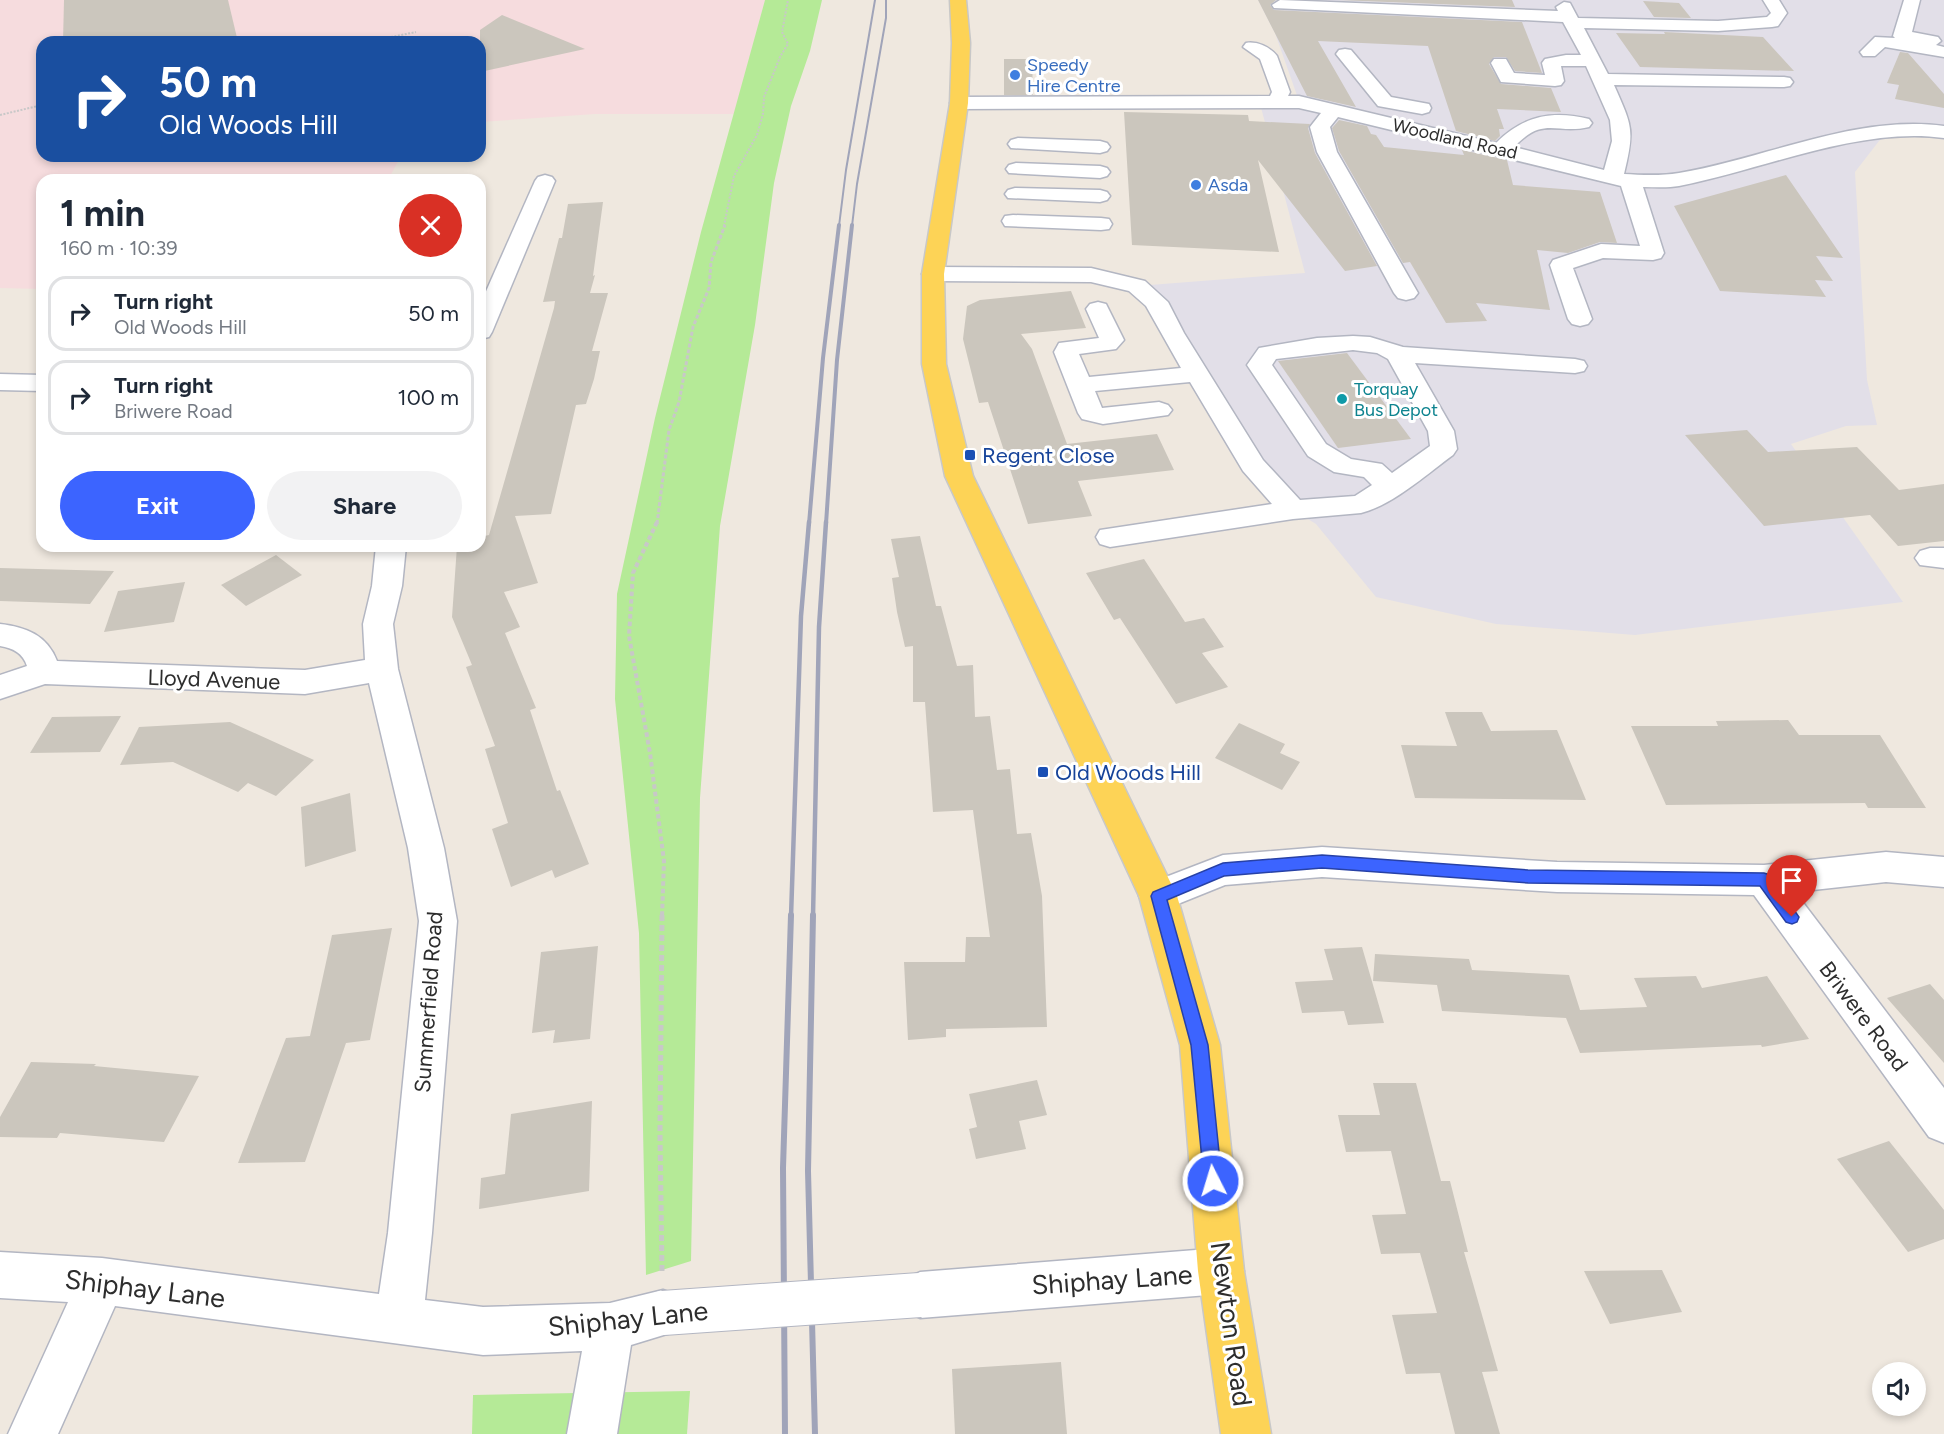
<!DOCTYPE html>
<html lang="en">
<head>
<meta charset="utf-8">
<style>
	:root { --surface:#fff; --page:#f2f2f3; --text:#1f2937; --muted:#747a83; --line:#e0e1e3; --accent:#3c64ff }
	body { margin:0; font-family:Figtree,sans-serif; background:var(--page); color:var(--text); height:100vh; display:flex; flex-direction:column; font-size:22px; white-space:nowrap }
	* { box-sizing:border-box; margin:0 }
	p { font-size:20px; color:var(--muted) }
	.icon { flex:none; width:33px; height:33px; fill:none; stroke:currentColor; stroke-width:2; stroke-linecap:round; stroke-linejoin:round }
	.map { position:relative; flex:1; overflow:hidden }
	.details { position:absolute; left:36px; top:174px; width:450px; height:378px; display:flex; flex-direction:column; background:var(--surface); border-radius:18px; box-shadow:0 3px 9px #0003 }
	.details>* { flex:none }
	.banner { position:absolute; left:36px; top:36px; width:450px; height:126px; border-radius:18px; box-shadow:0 3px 9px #0003; background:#1a4fa0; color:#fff; overflow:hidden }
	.fabs { position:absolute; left:1872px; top:1362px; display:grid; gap:12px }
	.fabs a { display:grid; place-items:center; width:54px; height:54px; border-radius:50%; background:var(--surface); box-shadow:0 3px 9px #0003; font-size:30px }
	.pin { position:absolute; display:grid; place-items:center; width:51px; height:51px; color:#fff; margin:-62px -26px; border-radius:50% 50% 50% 0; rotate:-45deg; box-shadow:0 0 6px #0007 }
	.pin .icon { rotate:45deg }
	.me { position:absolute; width:66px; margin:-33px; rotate:355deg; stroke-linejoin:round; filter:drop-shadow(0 0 4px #0008) }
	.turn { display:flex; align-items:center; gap:21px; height:126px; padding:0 24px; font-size:27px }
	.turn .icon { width:78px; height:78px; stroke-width:2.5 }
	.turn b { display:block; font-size:42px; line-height:51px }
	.round { display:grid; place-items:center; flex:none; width:63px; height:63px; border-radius:32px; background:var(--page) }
	.summary { display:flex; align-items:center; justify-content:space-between; height:102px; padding:0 24px }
	h1 { font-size:36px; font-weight:700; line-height:45px }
	.action { display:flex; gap:12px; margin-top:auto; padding:12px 24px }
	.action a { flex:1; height:69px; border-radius:36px; background:var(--accent); color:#fff; font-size:24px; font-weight:700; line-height:69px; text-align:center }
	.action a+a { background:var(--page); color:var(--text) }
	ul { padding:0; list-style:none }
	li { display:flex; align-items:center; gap:18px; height:75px; margin:0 12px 9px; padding:0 12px; border:3px solid var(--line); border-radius:18px }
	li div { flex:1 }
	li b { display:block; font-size:22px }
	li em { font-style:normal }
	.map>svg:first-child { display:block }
	.industrial { fill:#e2dfe8 }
	.medical { fill:#f6dcde }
	.green { fill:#b5ea97 }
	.building { fill:#cbc6bd }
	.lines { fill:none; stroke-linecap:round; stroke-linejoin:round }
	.minor-casing { stroke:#b3b6c2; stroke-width:3 }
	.major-casing { stroke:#c8c8c8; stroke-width:3 }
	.path-far3 { stroke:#c8c8c8; stroke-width:2; stroke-dasharray:2 1.5; stroke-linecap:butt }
	.path-far2 { stroke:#c8c8c8; stroke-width:3; stroke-dasharray:4 2; stroke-linecap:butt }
	.path-far1 { stroke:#c8c8c8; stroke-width:4; stroke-dasharray:4.5 3; stroke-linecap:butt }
	.path { stroke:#c8c8c8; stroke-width:5; stroke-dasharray:6 4; stroke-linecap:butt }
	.minor { fill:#fff; fill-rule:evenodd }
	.major { fill:#fdd356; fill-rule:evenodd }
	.rail-far3 { stroke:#a0a4b9; stroke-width:2 }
	.rail-far2 { stroke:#a0a4b9; stroke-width:4 }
	.rail-far1 { stroke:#a0a4b9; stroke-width:4.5 }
	.rail { stroke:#a0a4b9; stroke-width:6 }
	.minor-bridge-casing { stroke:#b3b6c2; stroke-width:46; stroke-linecap:butt }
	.minor-bridge { stroke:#fff; stroke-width:44 }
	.route { fill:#3c64ff; stroke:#2741a6; stroke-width:1.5 }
	.shop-dot { fill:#3f7fe0; stroke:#fff; stroke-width:2 }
	.culture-dot { fill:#0f9aa8; stroke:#fff; stroke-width:2 }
	.transit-dot { fill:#1a4fb4; stroke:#fff; stroke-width:2 }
	.labels { text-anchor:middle; stroke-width:6; stroke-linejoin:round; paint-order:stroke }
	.far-shop-label { font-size:18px; fill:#366cbe; stroke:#fff; text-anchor:start }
	.far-street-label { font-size:18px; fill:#2d2d2d; stroke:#fff }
	.far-culture-label { font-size:18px; fill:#0d838f; stroke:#fff; text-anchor:start }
	.transit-label { font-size:22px; fill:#164399; stroke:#fff; text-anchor:start }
	.street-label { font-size:22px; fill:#2d2d2d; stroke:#fff }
	.near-street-label { font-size:27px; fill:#2d2d2d; stroke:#fff }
</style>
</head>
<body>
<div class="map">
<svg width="1944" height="1434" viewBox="0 0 1944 1434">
	<rect width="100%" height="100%" fill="#efe8df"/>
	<polygon class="industrial" points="1258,0 1944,0 1944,127 1895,127 1879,141 1855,172 1867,380 1877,425 1846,426 1791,444 1903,602 1635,635 1496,624 1376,597 1316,524 1293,510 1137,286 1305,273 1259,100 1299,101 1275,33"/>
	<polygon class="medical" points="0,0 765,0 734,114 595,114 480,122 480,42 42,42 42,156 401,156 388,180 42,180 42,289 0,288"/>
	<g class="green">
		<polygon points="765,0 822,0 810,51 791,106 774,183 755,325 720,526 700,798 691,1261 646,1275 639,933 615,699 617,594 655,418 701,232"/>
		<polygon points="690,1391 687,1434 472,1434 473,1395"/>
	</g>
	<g class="building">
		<polygon points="64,0 228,0 238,42 63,42"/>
		<polygon points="1258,0 1276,0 1270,5 1274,10 1522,22 1542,73 1515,71 1506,57 1494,57 1489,64 1501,84 1551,88 1561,112 1497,109 1504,129 1499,129 1500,136 1495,141 1456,131 1428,46 1318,41 1356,107 1307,96"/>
		<polygon points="1337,0 1512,0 1515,7"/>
		<polygon points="1643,1 1679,3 1691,18 1654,17"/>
		<polygon points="502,15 585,49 480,72 480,30"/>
		<polygon points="1664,32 1763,37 1794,71 1640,67 1616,33 1665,34"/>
		<polygon points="1900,52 1908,53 1944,94 1944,108 1895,99 1899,85 1887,83"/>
		<polygon points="1004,59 1032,59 1033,95 1004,95"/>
		<polygon points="1124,112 1248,115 1249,121 1310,124 1308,128 1315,153 1377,266 1345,271 1258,160 1279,252 1132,245"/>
		<polygon points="1339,120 1367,126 1371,134 1376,135 1384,147 1464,155 1462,150 1507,160 1513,185 1600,192 1617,243 1600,242 1568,253 1537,250 1550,310 1476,303 1487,321 1446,323 1410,262 1403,263 1339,151 1332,128"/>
		<polygon points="1786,175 1843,258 1816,256 1833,281 1815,280 1826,297 1720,291 1674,206"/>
		<polygon points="603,202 593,276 595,275 590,293 608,293 592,351 600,351 594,379 586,404 576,405 551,514 515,516 538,583 504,592 520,627 505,633 536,708 530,710 557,791 560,790 589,864 555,878 552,870 511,887 492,829 508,823 485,749 495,746 466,667 472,665 452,617 457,546 480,546 480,537 489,535 554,308 555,301 543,302 559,238 562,238 568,204"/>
		<polygon points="1071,291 1086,328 1021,334 1032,349 1067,444 1157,434 1174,470 1078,481 1092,516 1028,524 988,402 979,403 963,339 967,306 980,300"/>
		<polygon points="1347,353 1411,439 1338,448 1278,361"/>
		<polygon points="1747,430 1768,452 1857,447 1899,490 1944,484 1944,541 1898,546 1870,515 1764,526 1685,435"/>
		<polygon points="920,536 936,606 941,606 957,666 973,665 975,717 990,716 997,770 1010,769 1017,834 1031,833 1042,896 1047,1027 946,1029 946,1037 908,1040 904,962 965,962 966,937 990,937 973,810 933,812 925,702 913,702 913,646 905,647 897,612 892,578 899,577 891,539"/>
		<polygon points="276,555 302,575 246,606 221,585"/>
		<polygon points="1144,559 1185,622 1204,618 1224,647 1202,653 1228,687 1176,704 1120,618 1114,620 1086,573"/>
		<polygon points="0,568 114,571 90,604 0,601"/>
		<polygon points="185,582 174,622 104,632 118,591"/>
		<polygon points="1445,712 1482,712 1491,731 1557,730 1586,800 1415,798 1401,745 1457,746"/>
		<polygon points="121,716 100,752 30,753 52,717"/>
		<polygon points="1788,720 1799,735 1880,735 1926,808 1868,808 1865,803 1666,805 1631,726 1718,726 1716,721"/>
		<polygon points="230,722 314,760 276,796 248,783 238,792 173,762 120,765 139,727"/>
		<polygon points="1239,723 1285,744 1280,753 1300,762 1282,790 1215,758"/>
		<polygon points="350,793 356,851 305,867 301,807"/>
		<polygon points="392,928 370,1040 346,1043 305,1162 238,1163 286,1038 310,1036 332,935"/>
		<polygon points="598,946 590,1039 553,1043 555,1030 532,1033 541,952"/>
		<polygon points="1362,947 1384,1023 1348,1025 1344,1011 1302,1013 1295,982 1333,980 1324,949"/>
		<polygon points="1375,954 1469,959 1472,970 1569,975 1580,1010 1647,1007 1634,978 1696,976 1702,988 1767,976 1809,1039 1762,1047 1761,1045 1580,1053 1566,1018 1442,1011 1437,985 1373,981"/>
		<polygon points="1930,984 1944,1000 1944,1063 1887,998"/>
		<polygon points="31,1062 96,1064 94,1066 199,1076 164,1142 60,1133 57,1138 0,1137 0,1117"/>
		<polygon points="1037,1080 1047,1115 1019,1121 1026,1149 976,1159 969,1129 977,1127 969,1094"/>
		<polygon points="1373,1083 1416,1083 1441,1181 1450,1181 1468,1252 1464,1252 1498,1371 1482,1372 1500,1434 1455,1434 1440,1373 1406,1374 1392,1315 1437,1313 1420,1253 1381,1254 1372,1215 1406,1214 1391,1151 1346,1152 1338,1115 1380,1115"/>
		<polygon points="592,1101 589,1191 479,1209 481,1178 505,1174 511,1114"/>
		<polygon points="1889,1141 1944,1210 1944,1239 1908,1252 1837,1159"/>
		<polygon points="1662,1270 1682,1312 1610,1324 1584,1271"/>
		<polygon points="1061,1362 1067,1434 955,1434 952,1369"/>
	</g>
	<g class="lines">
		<defs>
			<g id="minor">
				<path d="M1280,0l278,11 -2,-4 8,-5 6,1 8,15 140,3 49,-4 4,-4 -8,-13h16l8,13 -9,13 -6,1 -54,4 -134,-3 24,46 176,3 6,1 3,4 -3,4 -6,1 -170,-2c18,41 21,44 10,89 17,1 37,2 55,-1 85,-14 177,-59 265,-47v12c-84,-12 -182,32 -265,48 -11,2 -24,1 -36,1l21,66 -3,5 -8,2 -50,-2 -30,10 19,51 -4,5 -8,2 -8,-2 -4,-5 -18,-54 3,-5 48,-16 39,2 -19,-60 -283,-69 -8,10 7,25 81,141 -4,5 -8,2 -8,-2 -4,-5 -77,-141 -7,-25 11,-14 -22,-5 -340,1 -7,-2 -2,-4 2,-4 7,-2 311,-1 2,-4 -12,-33 -17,-12 3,-4c11,-2 24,4 31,13l13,36 -2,4h11l197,47c27,-27 56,-33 93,-24l3,4 -3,4c-33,8 -45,-12 -75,20l90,23 8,-29 -2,-21 -24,-54h-25l3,15 -3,4 -6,1 -54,-4 -10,-19 3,-4h12l8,14 31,2 -3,-12 3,-4 21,-4h15l-18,-33 -289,-14 -2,-3z"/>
				<polygon points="1904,0 1920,0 1912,32 1938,37 1941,41 1936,45 1944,47 1944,57 1885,47 1875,56 1863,56 1860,52 1875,37 1895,38 1893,36"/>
				<polygon points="1345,49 1351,50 1391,97 1429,104 1431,108 1429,112 1422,114 1378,106 1336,54 1339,50"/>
				<polygon points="1018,138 1100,141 1107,143 1110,147 1107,151 1100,153 1011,148 1008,144 1011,140"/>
				<polygon points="1016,163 1100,166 1107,168 1110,172 1107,176 1100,178 1009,173 1006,169 1009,165"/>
				<polygon points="545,175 552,177 555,181 492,332 489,337 480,339 480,305 535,181 538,177"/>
				<polygon points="1015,188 1100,190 1107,192 1110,196 1107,200 1100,202 1008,198 1005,194 1008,190"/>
				<polygon points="1013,215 1101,218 1109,219 1112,224 1109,229 1101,230 1005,226 1002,221 1005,216"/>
				<path d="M933,267l158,1 54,13 23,21 16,31 79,127 37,40 55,-4 17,-11 -8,-8 -30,-5 -26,-16 -61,-91 12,-17 58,-10 36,-2 17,1 33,10 172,12 9,2 3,5 -3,5 -9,2 -160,-10 39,68 3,18 -4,6c-26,19 -60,50 -92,58l-68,6 -183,28 -10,-3 -4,-7 4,-7 172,-26 -29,-33 -53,-89 -95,9 7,17 57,-6 9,3 4,5 -4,5 -65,9 -21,-5 -4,-6 -24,-61 5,-9 40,-5 -13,-29 4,-5 8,-2 8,2 18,36 -8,9 -37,5 10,23 92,-9 -35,-62 -17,-15 -38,-9 -158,-1 -8,-2 -3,-5 3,-5zM1353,350l24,3 11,6 40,72 2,15 -38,27 -10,-9 -31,-5 -25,-15 -54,-79 4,-6z"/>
				<polygon points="0,374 42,375 42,391 0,390"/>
				<path d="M376,546h30l-4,40 -9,38 5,45 46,179 13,73 -25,312 -7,67 58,7 127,-4 53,-13 17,6 6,17 -6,17 -49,15 -14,89h-50l15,-83 -99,4 -368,-49 -57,128h-50l60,-132 -68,-4v-46l102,6 277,36 9,-61 31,-312 -11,-73 -39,-165 -64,11 -260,-10 -45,15v-24l27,-9c-4,-13 -14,-18 -27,-20v-22c26,3 47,11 57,37l248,9 60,-10 -2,-36 9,-38z"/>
				<polygon points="1930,548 1944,548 1944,568 1920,565 1915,558 1920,551"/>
				<polygon points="1322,847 1557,862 1764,865 1886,852 1944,857 1944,887 1886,882 1795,892 1944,1088 1944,1143 1929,1137 1754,895 1557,892 1322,877 1225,885 1158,912 1145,907 1139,896 1145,885 1223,855"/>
				<polygon points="1221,1248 1237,1255 1244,1271 1237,1287 1221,1294 920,1318 904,1311 897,1295 904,1279 920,1272"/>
			</g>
			<polygon id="major" points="950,0 966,0 970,43 968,103 944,274 946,364 973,476 1177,896 1220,1045 1244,1271 1271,1434 1221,1434 1198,1271 1180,1045 1139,896 945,476 922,364 922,274 950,103 952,43"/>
		</defs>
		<use href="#minor" class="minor-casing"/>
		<use href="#major" class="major-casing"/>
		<g class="path-far3">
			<polyline points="367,42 416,32"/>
			<polyline points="0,115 42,105"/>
			<polyline points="724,226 734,176 757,135 763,114 764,97 780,57 788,44 782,32 788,0"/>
		</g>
		<polyline class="path-far2" points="657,524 669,430 679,402 693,327 709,288 711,262 725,225"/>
		<polyline class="path-far1" points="657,522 633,573 629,636 650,753 664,861 662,917"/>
		<polyline class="path" points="662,915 660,1133 662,1273"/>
		<use href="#minor" class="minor"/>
		<use href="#major" class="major"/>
		<g class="rail-far3">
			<polyline points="839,226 846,170 875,0"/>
			<polyline points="852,226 857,184 886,18 886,0"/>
		</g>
		<g class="rail-far2">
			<polyline points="809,524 823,358 839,225"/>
			<polyline points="826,524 837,360 852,225"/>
		</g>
		<g class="rail-far1">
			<polyline points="791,917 801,616 809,522"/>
			<polyline points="813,917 819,627 826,522"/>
		</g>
		<g class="rail">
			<polyline points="813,915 808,1171 815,1434"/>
			<polyline points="785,1434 783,1168 791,915"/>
		</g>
		<defs>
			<polyline id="minor-bridge" points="663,1313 920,1295"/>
		</defs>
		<use href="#minor-bridge" class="minor-bridge-casing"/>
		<use href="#minor-bridge" class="minor-bridge"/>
	</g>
	<polygon class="route" points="1322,855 1528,870 1764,873 1770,875 1799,917 1797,922 1792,924 1786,922 1760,886 1528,883 1322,868 1224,876 1167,900 1208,1045 1222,1181 1219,1187 1213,1190 1206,1187 1204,1181 1191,1045 1151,896 1153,892 1223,863"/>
	<g class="shop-dot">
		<circle cx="1015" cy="75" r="6"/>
		<circle cx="1196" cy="185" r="6"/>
	</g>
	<circle class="culture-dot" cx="1342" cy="399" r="6"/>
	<g class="transit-dot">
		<rect x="964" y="449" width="12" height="12" rx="3"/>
		<rect x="1037" y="766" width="12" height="12" rx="3"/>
	</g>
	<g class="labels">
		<g class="far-shop-label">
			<text x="1027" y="71">Speedy<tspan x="1027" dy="21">Hire Centre</tspan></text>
			<text x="1208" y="191">Asda</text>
		</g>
		<g class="far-street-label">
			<text transform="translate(1455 139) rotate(13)" y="6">Woodland Road</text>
		</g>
		<g class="far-culture-label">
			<text x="1354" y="395">Torquay<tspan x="1354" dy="21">Bus Depot</tspan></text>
		</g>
		<g class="transit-label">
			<text x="982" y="463">Regent Close</text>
			<text x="1055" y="780">Old Woods Hill</text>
		</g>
		<g class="street-label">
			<text transform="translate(214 679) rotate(2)" y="8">Lloyd Avenue</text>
			<text transform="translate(428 1002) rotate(-86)" y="8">Summerfield Road</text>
			<text transform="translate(1864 1016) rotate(53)" y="8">Briwere Road</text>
		</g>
		<g class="near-street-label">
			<text transform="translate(1112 1280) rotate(-4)" y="9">Shiphay Lane</text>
			<text transform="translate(145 1289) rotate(7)" y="9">Shiphay Lane</text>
			<text transform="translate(628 1319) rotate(-6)" y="9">Shiphay Lane</text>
			<text transform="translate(1231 1324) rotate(82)" y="9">Newton Road</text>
		</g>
	</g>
</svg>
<div class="fabs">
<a><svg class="icon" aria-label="sound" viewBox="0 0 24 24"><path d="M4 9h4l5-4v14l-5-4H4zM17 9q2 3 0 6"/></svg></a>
</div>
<div class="pin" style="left:1792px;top:917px;background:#d93025"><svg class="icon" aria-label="arrive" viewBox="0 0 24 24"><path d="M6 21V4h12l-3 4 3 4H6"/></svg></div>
<svg class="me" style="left:1213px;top:1181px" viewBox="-20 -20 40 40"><circle r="17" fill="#3c64ff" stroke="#fff" stroke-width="3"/><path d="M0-11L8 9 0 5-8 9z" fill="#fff"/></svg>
<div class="banner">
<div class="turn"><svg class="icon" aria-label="right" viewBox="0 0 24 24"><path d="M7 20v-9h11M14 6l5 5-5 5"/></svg><div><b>50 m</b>Old Woods Hill</div></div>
</div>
<section class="details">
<div class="summary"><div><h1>1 min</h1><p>160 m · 10:39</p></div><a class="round" style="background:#d93025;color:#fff"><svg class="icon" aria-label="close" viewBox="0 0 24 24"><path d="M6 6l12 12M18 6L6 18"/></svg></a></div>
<ul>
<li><svg class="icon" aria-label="right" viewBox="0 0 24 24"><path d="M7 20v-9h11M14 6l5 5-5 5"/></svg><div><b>Turn right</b><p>Old Woods Hill</p></div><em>50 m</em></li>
<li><svg class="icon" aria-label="right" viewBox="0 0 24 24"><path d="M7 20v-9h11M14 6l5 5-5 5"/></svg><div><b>Turn right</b><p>Briwere Road</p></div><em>100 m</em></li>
</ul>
<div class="action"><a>Exit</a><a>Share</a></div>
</section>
</div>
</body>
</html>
